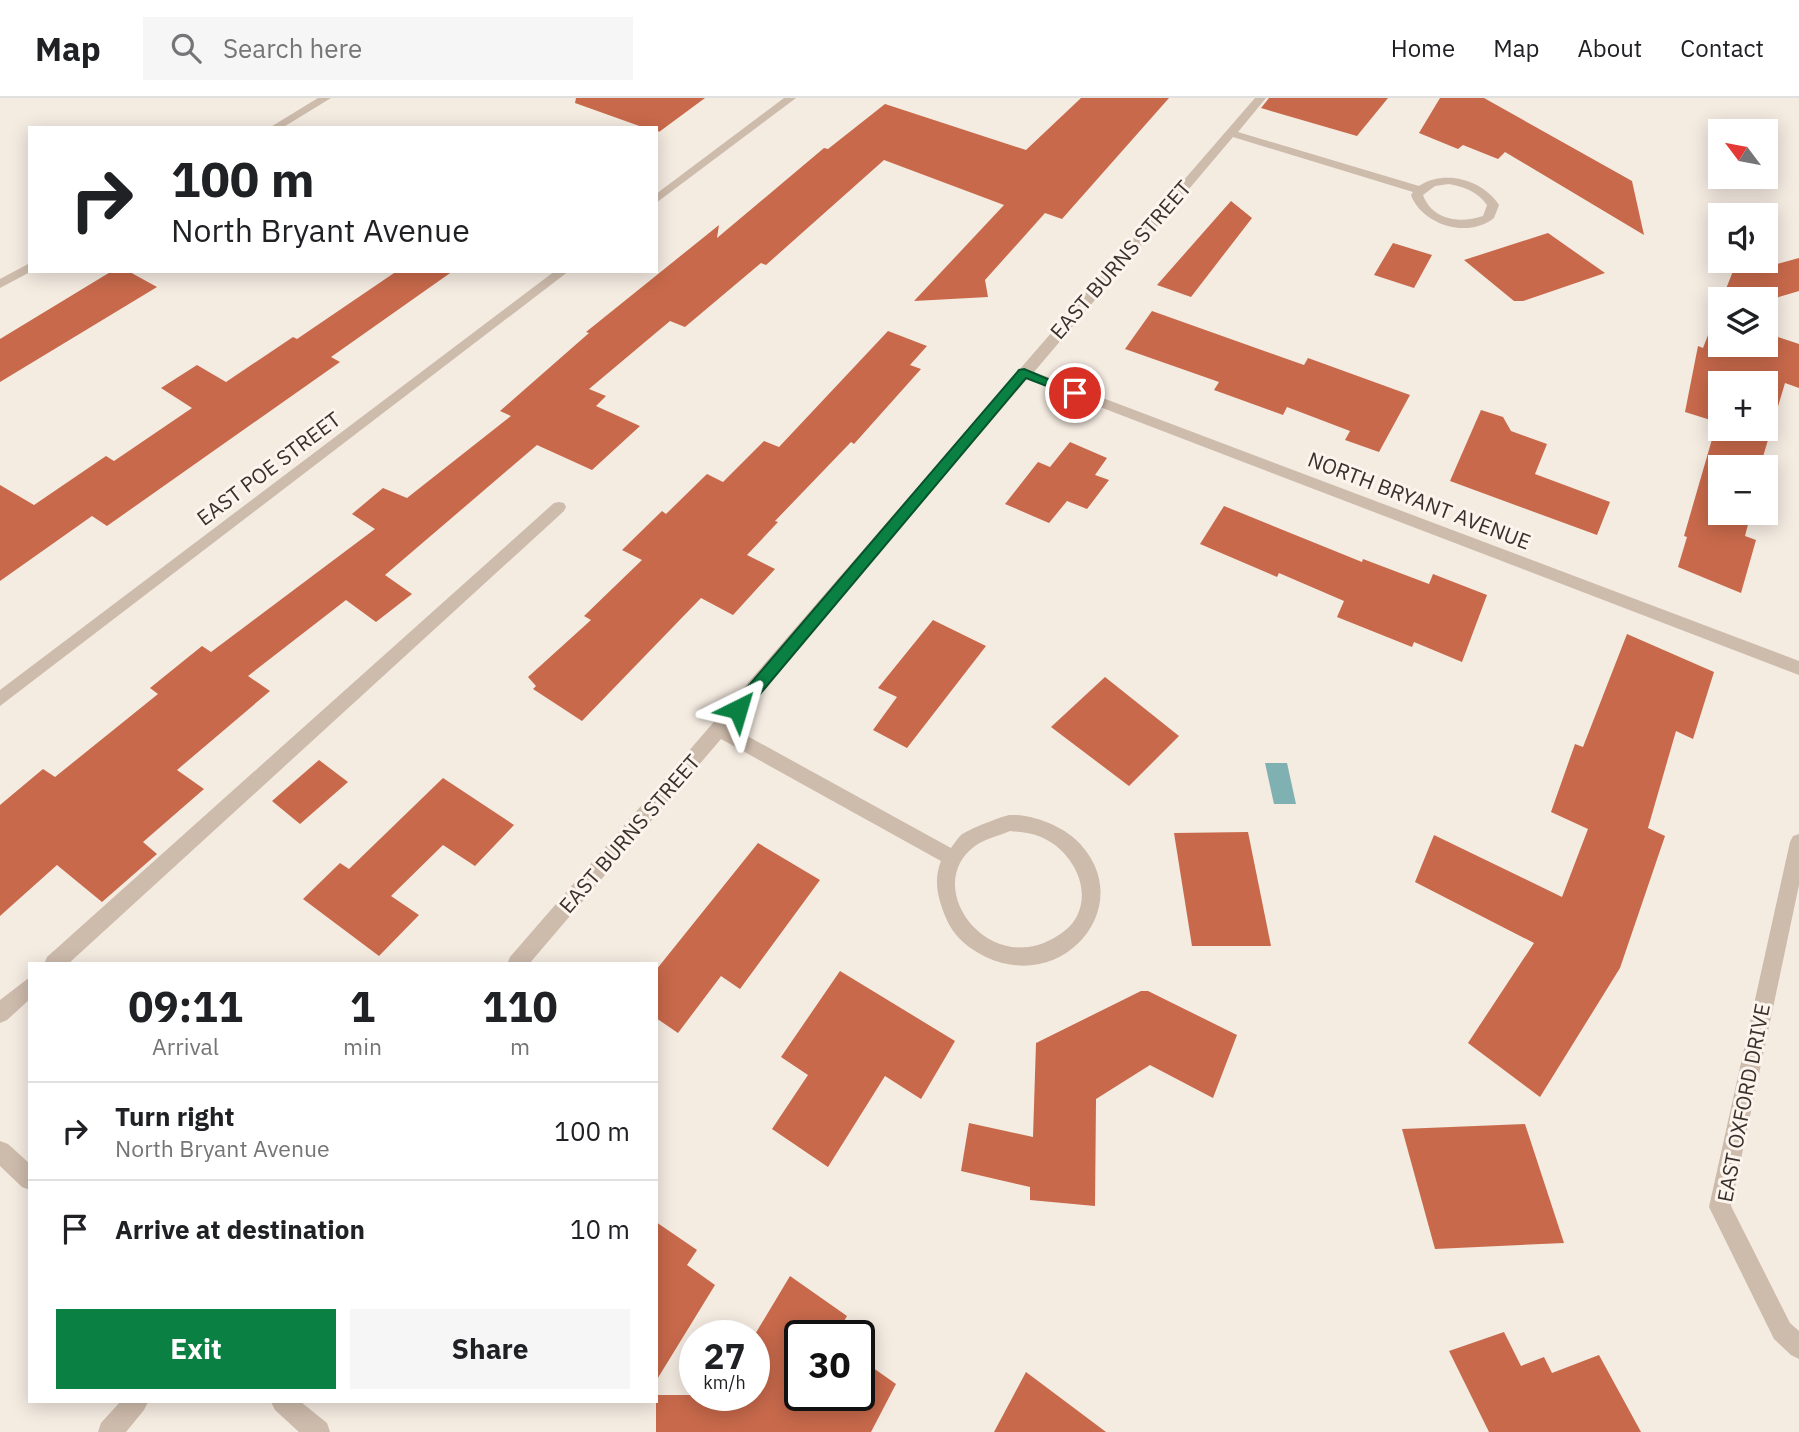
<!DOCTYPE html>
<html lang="en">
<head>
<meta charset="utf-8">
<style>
	:root { --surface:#fff; --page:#f6f6f6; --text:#202124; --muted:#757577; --line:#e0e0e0; --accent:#0b8043 }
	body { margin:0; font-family:"IBM Plex Sans",sans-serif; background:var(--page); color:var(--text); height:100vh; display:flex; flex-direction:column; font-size:26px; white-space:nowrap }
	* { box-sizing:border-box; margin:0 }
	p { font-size:23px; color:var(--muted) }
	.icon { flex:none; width:38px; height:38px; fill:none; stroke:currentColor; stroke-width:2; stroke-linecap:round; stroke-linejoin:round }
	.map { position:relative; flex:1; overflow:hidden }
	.sheet { position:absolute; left:28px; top:864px; width:630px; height:441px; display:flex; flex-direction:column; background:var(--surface); border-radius:0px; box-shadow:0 4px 18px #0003 }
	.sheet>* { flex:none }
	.guide { position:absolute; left:28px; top:28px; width:630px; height:147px; border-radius:0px; box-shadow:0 4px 18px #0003; background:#fff; color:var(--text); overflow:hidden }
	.needle { width:46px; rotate:302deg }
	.fabs { position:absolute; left:1708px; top:21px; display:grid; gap:14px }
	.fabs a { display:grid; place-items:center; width:70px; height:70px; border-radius:0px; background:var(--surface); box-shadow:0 4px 18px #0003; font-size:35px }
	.speed { position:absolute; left:679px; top:1222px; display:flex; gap:14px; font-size:35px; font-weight:700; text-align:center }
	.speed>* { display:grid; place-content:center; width:91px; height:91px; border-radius:50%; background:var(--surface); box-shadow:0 4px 18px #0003; line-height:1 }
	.speed small { font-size:18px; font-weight:400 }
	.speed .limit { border:4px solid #111; border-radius:10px; background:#fff; color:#111 }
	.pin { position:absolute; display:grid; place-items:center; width:60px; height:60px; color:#fff; margin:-30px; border:4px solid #fff; border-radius:50%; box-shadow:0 2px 7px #0007 }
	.me { position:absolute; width:77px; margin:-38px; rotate:40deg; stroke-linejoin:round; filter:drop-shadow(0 0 5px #0008) }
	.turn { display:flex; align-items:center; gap:24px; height:147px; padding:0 28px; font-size:32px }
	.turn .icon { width:91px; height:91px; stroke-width:2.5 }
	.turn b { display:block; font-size:49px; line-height:60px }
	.eta { display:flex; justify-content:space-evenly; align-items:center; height:119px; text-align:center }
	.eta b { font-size:42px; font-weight:700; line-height:49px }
	.cta { display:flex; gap:14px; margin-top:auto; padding:14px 28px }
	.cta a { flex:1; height:80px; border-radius:0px; background:var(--accent); color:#fff; font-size:28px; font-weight:700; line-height:80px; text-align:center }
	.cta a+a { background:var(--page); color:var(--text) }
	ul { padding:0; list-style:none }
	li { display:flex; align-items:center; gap:21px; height:98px; padding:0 28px; border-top:2px solid var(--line) }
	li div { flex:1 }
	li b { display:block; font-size:26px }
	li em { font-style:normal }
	header { display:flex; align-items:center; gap:42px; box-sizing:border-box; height:98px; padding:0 35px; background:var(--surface); border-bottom:2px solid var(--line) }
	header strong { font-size:33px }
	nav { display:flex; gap:38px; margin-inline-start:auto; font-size:24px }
	.search { width:490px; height:63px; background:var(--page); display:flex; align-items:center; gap:18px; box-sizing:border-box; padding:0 24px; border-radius:0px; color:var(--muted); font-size:26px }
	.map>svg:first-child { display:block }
	.water { fill:#7fb0b2 }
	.building { fill:#c8694b; fill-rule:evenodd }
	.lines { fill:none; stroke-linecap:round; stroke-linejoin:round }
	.minor { fill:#cdbbac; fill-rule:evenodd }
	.route { fill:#0b8043; stroke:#07532c; stroke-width:2 }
	.labels { text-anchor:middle; stroke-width:6; stroke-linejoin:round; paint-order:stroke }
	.street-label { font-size:21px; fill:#3b302b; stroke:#fbf5ee }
</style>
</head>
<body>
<header>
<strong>Map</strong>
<div class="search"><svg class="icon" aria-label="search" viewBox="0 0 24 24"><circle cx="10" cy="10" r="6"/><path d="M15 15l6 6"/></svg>Search here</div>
<nav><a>Home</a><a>Map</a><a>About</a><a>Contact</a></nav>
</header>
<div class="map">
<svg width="1799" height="1334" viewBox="0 0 1799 1334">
	<rect width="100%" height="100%" fill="#f4ebe1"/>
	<polygon class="water" points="1265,665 1287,665 1296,706 1274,706"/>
	<g class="building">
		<polygon points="576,0 705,0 659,34 656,30 645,30 575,5"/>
		<polygon points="1081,0 1169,0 1062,121 1045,115 985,182 988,199 914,203 1004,107 884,62 766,167 761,165 685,229 670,223 589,291 606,298 596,308 640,328 592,372 537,347 385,477 412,496 376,524 346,502 248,578 270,593 177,672 204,691 143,744 157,756 102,804 57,767 0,818 0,707 43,671 55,679 158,596 150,590 202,548 211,554 375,431 352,416 383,390 407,400 511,318 500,313 589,235 586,234 719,127 717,140 824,50 828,51 885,6 1026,52"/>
		<polygon points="1269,0 1388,0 1357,38 1261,10"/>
		<polygon points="1440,0 1484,0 1632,83 1644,137 1505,54 1498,61 1463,47 1458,51 1419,35"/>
		<polygon points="1231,103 1252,120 1191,199 1157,187"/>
		<polygon points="1548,135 1605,175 1523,203 1514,203 1464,162"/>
		<polygon points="1393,145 1432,157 1414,190 1374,177"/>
		<polygon points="1766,159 1777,166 1799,160 1799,193 1766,203 1722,201 1735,168 1766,163"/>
		<polygon points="112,173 128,173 157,189 0,284 0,241"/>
		<polygon points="397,173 453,173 331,259 340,264 107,428 92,418 0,483 0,387 34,407 106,358 114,363 192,310 161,290 197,267 226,284 293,239 297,241"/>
		<polygon points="1152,213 1304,267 1308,260 1410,297 1379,354 1345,342 1350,333 1287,309 1283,317 1214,292 1219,284 1125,251"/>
		<path d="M1715,219l5,2v26h46v-12l33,11v44l-14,-5 -23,77v7h-42v46h31l-6,23 11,4 -15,53 -63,-26 9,-30 -3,-1 33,-114 -32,-10 13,-66 5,2zM1720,285h46v46h-46z"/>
		<polygon points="888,233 927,248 910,267 921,271 854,346 851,344 775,423 778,424 747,457 775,471 733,517 701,500 582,623 533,591 536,588 528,579 591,522 584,518 642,462 622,452 662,413 666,416 707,376 723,384 764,343 779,349"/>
		<polygon points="1481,312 1503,319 1511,333 1547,346 1535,376 1610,404 1597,437 1450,383"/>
		<polygon points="1070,344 1107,360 1095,377 1109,382 1087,411 1067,403 1049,425 1005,406 1038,364 1050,369"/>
		<polygon points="1224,408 1362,464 1363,461 1429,486 1433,476 1487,497 1462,564 1414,544 1412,549 1337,519 1344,503 1279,475 1277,479 1200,446"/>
		<polygon points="933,522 986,548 907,650 873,632 897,599 878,590"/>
		<polygon points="1627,536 1714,574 1693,641 1676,633 1648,730 1665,738 1620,870 1540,999 1468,945 1534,845 1415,784 1434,737 1562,799 1588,731 1551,714 1575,646 1583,649"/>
		<polygon points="1105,579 1179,638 1129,688 1051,629"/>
		<polygon points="319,662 348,684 300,726 272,703"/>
		<polygon points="443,680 514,727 475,768 443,747 391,798 419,817 379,858 303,801 340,765 349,771"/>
		<polygon points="1248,734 1271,848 1192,848 1174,735"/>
		<polygon points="758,745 820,782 740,891 721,878 678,935 656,920 656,872"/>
		<polygon points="840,873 955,943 921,1001 885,978 828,1069 772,1031 808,977 781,959"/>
		<polygon points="1141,893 1148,893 1237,937 1213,1000 1150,967 1096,1001 1095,1108 1030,1102 1030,1089 961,1073 969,1025 1033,1039 1036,945"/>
		<polygon points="1525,1026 1564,1145 1435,1151 1402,1031"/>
		<polygon points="656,1124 697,1152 687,1167 715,1187 656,1283"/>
		<polygon points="790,1178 847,1218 836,1237 800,1237 800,1297 859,1297 859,1260 896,1286 871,1334 656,1334 656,1297 754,1297 754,1238"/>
		<polygon points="1504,1234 1521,1268 1544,1259 1552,1275 1599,1257 1641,1334 1489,1334 1449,1253"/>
		<polygon points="1026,1274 1106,1334 994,1334"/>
	</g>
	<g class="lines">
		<g class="minor">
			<polygon points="318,0 331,0 282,30 269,30"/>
			<polygon points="784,0 796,0 656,105 656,96"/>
			<path d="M1255,0h11l-28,34 181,54c26,-17 64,-6 80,19l-5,13c-26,21 -72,7 -83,-23l2,-3 -180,-55 -199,235 765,289v14l-772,-296 -296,348 220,121c3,-4 6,-9 10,-13 6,-5 41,-19 49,-20 21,-1 49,10 64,23 68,61 -7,157 -88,119 -17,-8 -33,-21 -40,-39 -8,-19 -13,-37 -5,-57l-220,-122 -192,225h-22l3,-7zM1449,86c16,3 29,8 38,21l-4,11c-23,8 -51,4 -60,-21l12,-9zM1010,733c10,1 21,2 31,6 29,12 51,49 36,79 -5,10 -13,16 -23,22 -68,39 -133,-53 -79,-92 9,-7 24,-10 35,-15z"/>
			<polygon points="30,165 32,173 0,190 0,181"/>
			<polygon points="555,173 569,173 0,608 0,592"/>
			<polygon points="559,404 564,405 566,409 564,413 68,866 44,866 47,859 554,405"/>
			<polygon points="1799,736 1799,787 1731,1108 1790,1225 1799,1233 1799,1261 1791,1257 1774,1241 1709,1109 1790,744 1793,738"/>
			<polygon points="30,879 30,901 7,922 0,925 0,902"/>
			<polygon points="0,1043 8,1046 30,1066 30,1092 22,1089 0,1068"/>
			<polygon points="120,1304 148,1304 144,1312 126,1334 98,1334 101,1325"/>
			<polygon points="271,1304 301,1304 327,1325 330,1334 299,1334 275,1312"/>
		</g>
	</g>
	<polygon class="route" points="1024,271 1081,295 1075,299 1026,280 744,615 733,615 731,611 733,606 1019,272"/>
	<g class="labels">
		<g class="street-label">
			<text transform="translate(1121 162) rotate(-49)" y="7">EAST BURNS STREET</text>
			<text transform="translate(269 371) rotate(-37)" y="7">EAST POE STREET</text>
			<text transform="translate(1419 403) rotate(21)" y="7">NORTH BRYANT AVENUE</text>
			<text transform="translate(630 736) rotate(-49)" y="7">EAST BURNS STREET</text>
			<text transform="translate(1744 1005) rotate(-79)" y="7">EAST OXFORD DRIVE</text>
		</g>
	</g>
</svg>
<div class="fabs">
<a><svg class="needle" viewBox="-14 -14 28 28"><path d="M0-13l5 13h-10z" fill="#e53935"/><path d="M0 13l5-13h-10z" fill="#757577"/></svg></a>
<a><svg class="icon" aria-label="sound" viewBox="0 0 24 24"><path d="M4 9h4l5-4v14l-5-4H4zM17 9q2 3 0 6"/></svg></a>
<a><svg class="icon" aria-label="layers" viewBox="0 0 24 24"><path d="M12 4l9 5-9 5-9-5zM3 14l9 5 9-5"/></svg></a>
<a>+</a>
<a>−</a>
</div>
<div class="speed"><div>27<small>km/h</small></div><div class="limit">30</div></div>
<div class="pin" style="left:1075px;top:295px;background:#d93025"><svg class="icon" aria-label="arrive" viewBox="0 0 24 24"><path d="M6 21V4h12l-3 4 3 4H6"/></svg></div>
<svg class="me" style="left:738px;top:611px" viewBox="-20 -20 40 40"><path d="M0-17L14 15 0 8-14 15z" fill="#0b8043" stroke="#fff" stroke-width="4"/></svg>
<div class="guide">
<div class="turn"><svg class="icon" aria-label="right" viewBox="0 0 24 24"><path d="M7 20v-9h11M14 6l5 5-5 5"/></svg><div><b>100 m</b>North Bryant Avenue</div></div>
</div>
<section class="sheet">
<div class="eta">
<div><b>09:11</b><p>Arrival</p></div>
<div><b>1</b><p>min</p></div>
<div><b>110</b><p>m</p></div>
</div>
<ul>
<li><svg class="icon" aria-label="right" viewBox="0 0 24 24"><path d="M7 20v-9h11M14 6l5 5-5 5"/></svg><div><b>Turn right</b><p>North Bryant Avenue</p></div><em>100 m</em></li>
<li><svg class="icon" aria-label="arrive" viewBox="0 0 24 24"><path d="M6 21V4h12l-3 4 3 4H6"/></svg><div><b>Arrive at destination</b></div><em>10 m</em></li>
</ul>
<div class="cta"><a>Exit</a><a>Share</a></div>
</section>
</div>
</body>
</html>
